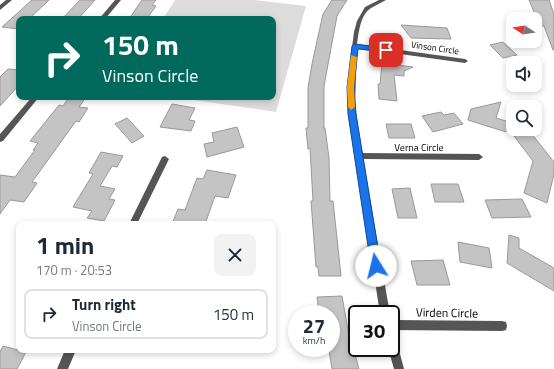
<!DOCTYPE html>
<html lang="en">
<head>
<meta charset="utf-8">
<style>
	:root { --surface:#fff; --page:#f2f2f3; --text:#1f2937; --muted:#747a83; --line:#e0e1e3 }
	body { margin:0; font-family:"Titillium Web",sans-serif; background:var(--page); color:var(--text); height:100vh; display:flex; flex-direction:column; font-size:15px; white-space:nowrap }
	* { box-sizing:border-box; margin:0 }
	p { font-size:13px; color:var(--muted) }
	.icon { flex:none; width:22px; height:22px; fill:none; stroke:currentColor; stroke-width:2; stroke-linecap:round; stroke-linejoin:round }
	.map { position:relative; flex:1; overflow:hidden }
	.panel { position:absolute; left:16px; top:221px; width:260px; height:132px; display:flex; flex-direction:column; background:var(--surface); border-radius:8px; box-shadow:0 2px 6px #0003 }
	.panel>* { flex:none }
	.top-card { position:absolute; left:16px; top:16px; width:260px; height:84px; border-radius:8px; box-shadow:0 2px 6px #0003; background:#00695c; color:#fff; overflow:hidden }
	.needle { width:26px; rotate:282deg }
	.controls { position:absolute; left:506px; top:12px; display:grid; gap:8px }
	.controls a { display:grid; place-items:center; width:36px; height:36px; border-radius:8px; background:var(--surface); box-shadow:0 2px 6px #0003; font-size:20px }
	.speed { position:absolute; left:288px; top:305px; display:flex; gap:8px; font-size:20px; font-weight:700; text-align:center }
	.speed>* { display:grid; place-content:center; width:52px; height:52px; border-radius:50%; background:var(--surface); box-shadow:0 2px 6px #0003; line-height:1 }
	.speed small { font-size:10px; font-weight:400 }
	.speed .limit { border:2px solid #111; border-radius:6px; background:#fff; color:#111 }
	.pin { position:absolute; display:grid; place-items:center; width:34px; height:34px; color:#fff; margin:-17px; border-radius:8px; box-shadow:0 2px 6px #0006 }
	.me { position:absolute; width:44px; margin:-22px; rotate:351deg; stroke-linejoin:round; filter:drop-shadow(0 0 3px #0008) }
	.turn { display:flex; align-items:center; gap:14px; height:84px; padding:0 20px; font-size:18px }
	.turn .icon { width:52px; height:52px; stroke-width:2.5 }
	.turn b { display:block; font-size:28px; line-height:34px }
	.round { display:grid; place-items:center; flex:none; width:42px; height:42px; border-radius:8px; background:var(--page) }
	.headline { display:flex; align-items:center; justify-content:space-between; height:68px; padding:0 20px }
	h1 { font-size:24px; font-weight:700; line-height:30px }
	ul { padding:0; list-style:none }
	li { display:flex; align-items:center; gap:12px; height:50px; margin:0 8px 6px; padding:0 12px; border:2px solid var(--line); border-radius:8px }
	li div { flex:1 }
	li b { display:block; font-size:15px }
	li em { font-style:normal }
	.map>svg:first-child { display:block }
	.green { fill:#dcdcdc }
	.building { fill:#c4c4c4; stroke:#999 }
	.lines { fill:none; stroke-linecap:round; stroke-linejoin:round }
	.minor { fill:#555; fill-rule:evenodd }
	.route { fill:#1a73e8; stroke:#114b97 }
	.slow { fill:#f59e0b }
	.labels { text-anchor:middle; stroke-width:3.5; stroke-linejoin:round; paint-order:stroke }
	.far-street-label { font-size:9px; fill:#000; stroke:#fff }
	.street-label { font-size:10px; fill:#000; stroke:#fff }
	.near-street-label { font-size:12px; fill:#000; stroke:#fff }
</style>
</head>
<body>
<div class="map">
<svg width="554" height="369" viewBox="0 0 554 369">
	<rect width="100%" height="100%" fill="#fff"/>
	<polygon class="green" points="175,0 254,0 306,6 276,112 173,97 273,97 273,19 163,19"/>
	<g class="building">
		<polygon points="32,0 49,0 29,19 19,19 19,29 2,27"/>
		<polygon points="80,0 95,0 78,19 62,19"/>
		<polygon points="142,0 156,0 152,5 156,6 148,17 146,17 144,19 129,19"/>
		<polygon points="332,0 347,0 337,16 324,86 324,128 325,128 329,158 330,201 333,201 341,276 319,276 318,267 316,267 311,201 313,201 310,148 308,149 306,128 308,128 308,88 312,64 323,14"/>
		<polygon points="529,0 549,0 554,14 554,50 553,50 544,26 536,25 535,14"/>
		<polygon points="401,25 447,28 451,39 411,38"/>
		<polygon points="503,42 517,55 503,58 490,45"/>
		<polygon points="382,63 413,67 404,71 404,76 394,75 397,101 379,99 378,84 380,84"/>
		<polygon points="8,69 19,70 19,85 0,106 0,77"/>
		<polygon points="69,97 84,100 79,107 88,108 79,122 76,121 32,182 37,183 24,202 10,200 0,214 0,175 15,177 35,150 33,150 38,143 30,141 59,105 63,106"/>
		<polygon points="501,102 496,118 509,122 506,132 468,120 471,109"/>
		<polygon points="172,104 195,108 189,120 195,121 191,131 160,127"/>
		<polygon points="441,112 444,115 454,113 463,124 433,132 422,116"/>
		<polygon points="127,118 144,136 132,143 115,124"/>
		<polygon points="386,124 411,124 415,138 389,138"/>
		<polygon points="237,127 244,147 207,157 204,144 214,142 212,133"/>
		<polygon points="531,133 554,162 554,174 547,203 524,193 533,161 514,136"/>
		<polygon points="101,152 123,156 117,167 112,166 100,186 115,189 109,199 115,200 104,221 87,218 92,211 73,207 93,174 89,173"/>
		<polygon points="207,170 236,175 228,198 215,196 205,224 172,224 178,209 185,210 197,178 203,179"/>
		<polygon points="431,184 458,184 464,202 435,202"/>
		<polygon points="410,188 417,218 398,218 392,189"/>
		<polygon points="522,199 531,217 492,218 485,200"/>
		<polygon points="509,235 519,238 519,248 554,268 554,291 507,263"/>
		<polygon points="458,242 489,248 492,268 460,262"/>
		<polygon points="443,260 450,285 417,285 411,261"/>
		<polygon points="342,296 351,347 353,347 359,369 332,369 329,351 331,350 331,314 319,314 317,297"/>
		<polygon points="3,346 26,352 17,369 0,369 0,352"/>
	</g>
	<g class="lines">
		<g class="minor">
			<polygon points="6,0 12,0 0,10 0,5"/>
			<polygon points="115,0 121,0 105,19 99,19"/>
			<path d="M379,0h7c-5,3 -10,5 -15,8 -11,7 -12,24 -14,36l108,15 3,2 -3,2 -108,-15 -2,57 7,48 117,1 4,3 -4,3 -116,-1 27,155h-10l-32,-209 2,-43 4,-30 3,-11 8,-14z"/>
			<polygon points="32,97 39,97 3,141 0,142 0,134"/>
			<polygon points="165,156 169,159 137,224 129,224 162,157"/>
			<polygon points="391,320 502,321 506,322 507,326 506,330 502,331 391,330"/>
			<polygon points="391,334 395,335 396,339 404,369 394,369 388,348 391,348"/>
			<polygon points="65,350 76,350 68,369 57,369"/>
		</g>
	</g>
	<polygon class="route" points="355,44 386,48 390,50 386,52 358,49 354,87 356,114 381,266 380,269 376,271 372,269 371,266 348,114 347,87 352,46"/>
	<polygon class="slow" points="351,55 357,57 354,87 355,107 351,110 348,107 347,87"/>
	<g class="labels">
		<g class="far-street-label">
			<text transform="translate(435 48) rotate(8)" y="3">Vinson Circle</text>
		</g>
		<g class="street-label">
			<text x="419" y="151">Verna Circle</text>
		</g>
		<g class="near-street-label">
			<text transform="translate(447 313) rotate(1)" y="4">Virden Circle</text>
		</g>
	</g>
</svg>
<div class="controls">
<a><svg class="needle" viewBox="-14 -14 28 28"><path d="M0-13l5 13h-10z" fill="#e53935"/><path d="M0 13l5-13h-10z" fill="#747a83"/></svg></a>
<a><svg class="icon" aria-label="sound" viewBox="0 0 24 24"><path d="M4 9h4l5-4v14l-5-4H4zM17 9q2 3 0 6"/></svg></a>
<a><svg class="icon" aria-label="search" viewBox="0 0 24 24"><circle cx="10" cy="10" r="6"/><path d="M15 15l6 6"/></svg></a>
</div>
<div class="speed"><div>27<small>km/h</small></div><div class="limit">30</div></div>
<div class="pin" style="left:386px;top:50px;background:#d93025"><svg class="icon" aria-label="arrive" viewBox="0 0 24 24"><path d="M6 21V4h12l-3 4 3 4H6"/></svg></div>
<svg class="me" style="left:376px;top:266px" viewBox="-20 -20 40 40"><circle r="19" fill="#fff"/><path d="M0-13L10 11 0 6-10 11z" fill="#1a73e8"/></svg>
<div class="top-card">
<div class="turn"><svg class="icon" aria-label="right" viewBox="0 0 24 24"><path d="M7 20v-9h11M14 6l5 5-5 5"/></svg><div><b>150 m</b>Vinson Circle</div></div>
</div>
<section class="panel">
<div class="headline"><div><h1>1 min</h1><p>170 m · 20:53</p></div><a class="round"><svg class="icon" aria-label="close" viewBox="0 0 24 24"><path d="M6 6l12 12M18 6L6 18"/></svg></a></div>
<ul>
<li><svg class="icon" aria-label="right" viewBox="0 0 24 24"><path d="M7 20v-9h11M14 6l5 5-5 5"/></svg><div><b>Turn right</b><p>Vinson Circle</p></div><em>150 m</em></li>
</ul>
</section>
</div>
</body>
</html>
